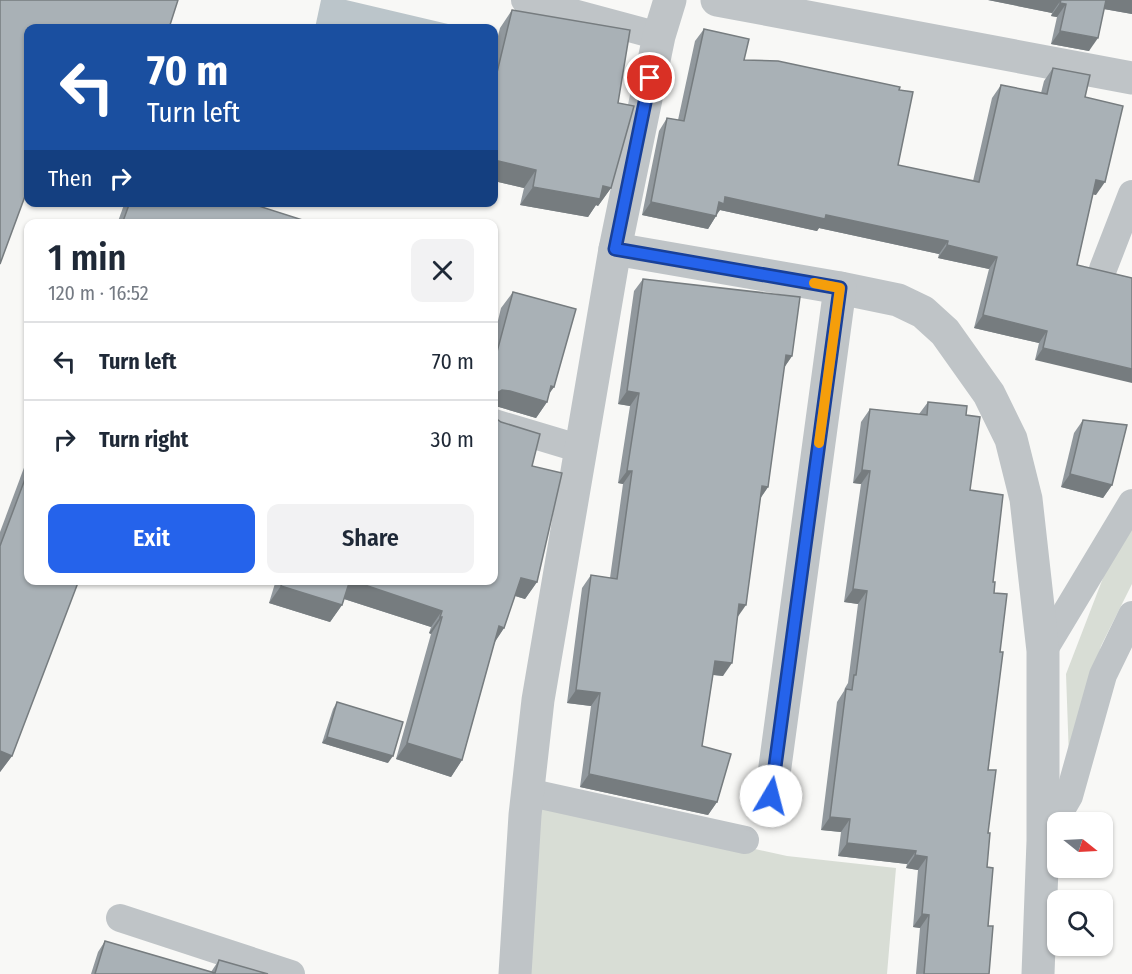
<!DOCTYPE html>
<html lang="en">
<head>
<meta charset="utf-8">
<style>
	:root { --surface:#fff; --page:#f2f2f3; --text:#1f2937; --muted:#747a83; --line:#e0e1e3; --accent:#2563eb }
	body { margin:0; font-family:"Fira Sans Condensed",sans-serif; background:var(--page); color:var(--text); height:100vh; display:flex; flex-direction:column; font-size:22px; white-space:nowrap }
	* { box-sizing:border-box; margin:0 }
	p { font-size:20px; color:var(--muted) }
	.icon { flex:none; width:33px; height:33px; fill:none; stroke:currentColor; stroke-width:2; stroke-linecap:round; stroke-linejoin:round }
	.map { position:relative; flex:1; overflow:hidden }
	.sheet { position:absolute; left:24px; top:219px; width:474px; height:366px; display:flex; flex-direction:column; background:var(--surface); border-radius:12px; box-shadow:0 2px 4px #0004 }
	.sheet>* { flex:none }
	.banner { position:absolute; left:24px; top:24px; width:474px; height:183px; border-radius:12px; box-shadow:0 2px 4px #0004; background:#1a4fa0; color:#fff; overflow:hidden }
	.needle { width:39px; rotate:108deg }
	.fabs { position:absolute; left:1047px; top:812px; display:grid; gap:12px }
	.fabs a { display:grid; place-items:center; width:66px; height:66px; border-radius:12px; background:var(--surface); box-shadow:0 2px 4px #0004; font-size:30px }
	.pin { position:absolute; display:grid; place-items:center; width:51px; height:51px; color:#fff; margin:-26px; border:3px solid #fff; border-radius:50%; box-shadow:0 2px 6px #0007 }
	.me { position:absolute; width:66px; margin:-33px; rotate:8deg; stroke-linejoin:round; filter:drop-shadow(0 0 4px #0008) }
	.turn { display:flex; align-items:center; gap:21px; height:126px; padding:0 24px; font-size:27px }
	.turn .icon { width:78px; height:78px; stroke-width:2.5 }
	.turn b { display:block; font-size:42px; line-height:51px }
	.then { display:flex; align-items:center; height:57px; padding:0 24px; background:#0003; gap:12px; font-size:22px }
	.round { display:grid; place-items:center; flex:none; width:63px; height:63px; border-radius:12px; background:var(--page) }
	.overview { display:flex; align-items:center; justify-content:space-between; height:102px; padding:0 24px }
	h1 { font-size:36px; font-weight:600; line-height:45px }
	.action { display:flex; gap:12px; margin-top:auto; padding:12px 24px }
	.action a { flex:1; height:69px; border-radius:12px; background:var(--accent); color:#fff; font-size:24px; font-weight:600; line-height:69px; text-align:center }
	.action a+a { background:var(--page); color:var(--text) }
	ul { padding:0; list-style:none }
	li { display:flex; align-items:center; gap:18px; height:78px; padding:0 24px; border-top:2px solid var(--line) }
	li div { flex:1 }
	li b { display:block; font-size:22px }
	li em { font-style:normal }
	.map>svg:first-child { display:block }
	.green { fill:#d8ddd5 }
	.water { fill:#bbc5ca }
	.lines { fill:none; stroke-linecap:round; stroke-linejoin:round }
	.lane { stroke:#bfc4c7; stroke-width:28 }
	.street { stroke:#bfc4c7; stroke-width:33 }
	.wall { fill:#91989d }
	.shaded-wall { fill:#767c7f }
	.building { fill:#a9b1b6; stroke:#767c7f; stroke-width:1.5 }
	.route-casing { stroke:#184099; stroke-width:15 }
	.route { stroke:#2563eb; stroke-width:10 }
	.slow { stroke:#f59e0b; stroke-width:10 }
</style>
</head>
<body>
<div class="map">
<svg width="1132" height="974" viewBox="0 0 1132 974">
	<rect width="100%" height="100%" fill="#f8f8f6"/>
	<g class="green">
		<polygon points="1132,526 1132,584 1101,646 1069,758 1066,674 1108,565"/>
		<polygon points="537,801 787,856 896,868 887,974 528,974"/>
	</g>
	<polygon class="water" points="321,0 346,0 465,28 315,28"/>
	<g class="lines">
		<g class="lane">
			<polyline points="525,0 659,36"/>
			<polyline points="1103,269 1132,194"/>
			<polyline points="494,423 581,449"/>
			<polyline points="1043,651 1132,503"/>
			<polyline points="527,792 745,840"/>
			<polyline points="1043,841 1069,796 1103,675 1132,615"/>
			<polyline points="120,918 291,974"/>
		</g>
		<g class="street">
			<polyline points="717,0 1132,78"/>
			<polyline points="615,249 840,288 898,300 923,312 945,332 989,394 1011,439 1026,499 1043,651 1043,841 1038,974"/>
			<polyline points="771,796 840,288"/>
			<polyline points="515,974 525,815 538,700 615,249 659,36 670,0"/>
		</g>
	</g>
	<g class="wall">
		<polygon points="988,0 1132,0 1132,14 1104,9 1089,51 1051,44 1057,17 1051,16 1052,13"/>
		<polygon points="512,10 618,103 611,188 598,206 596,205 588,217 520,205 524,188 494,181 494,52 500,28"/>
		<polygon points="704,29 744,60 899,90 898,165 973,181 992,98 1001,85 1041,93 1044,81 1053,68 1085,97 1096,195 1093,194 1077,265 1132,278 1035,360 1039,343 974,328 989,269 938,258 939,254 819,228 817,231 720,210 716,216 708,229 642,215 659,131 667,118 678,120 695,41"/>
		<polygon points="125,202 246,202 315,224 117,224"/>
		<polygon points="643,279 792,356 784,368 768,487 760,499 737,618 723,676 713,675 702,746 717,802 708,815 580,787 591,706 567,703 582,588 591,575 610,578 623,484 618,483 630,406 618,404 634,291"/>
		<polygon points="513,292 554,387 549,393 547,402 536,418 499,407 494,407 494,337 501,308"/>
		<polygon points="928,402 966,415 970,490 993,582 994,593 988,770 988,833 987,867 989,974 916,974 920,928 913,927 918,870 906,868 907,864 838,856 841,832 821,830 837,702 844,691 845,688 848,683 858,604 844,602 861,484 853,483 861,422 870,409 919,414"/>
		<polygon points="1083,420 1112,485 1103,498 1061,487 1074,433"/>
		<polygon points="28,457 28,580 12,756 0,772 0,532"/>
		<polygon points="532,466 537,582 525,599 515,596 504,628 495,641 462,760 451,777 396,759 431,634 429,633 431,627 344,599 342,605 330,622 269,603 276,580 494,580"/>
		<polygon points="337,702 388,763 322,743 333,709"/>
		<polygon points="105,941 211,972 219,960 268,974 91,974 98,952"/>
	</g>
	<g class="shaded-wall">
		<polygon points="988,0 1061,0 1052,13"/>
		<polygon points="1103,0 1132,0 1132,14 1098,8"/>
		<polygon points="1060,3 1066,4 1057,17 1051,16"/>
		<polygon points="1060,31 1098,38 1089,51 1051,44"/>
		<polygon points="494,160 536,170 524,188 494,181"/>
		<polygon points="1096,180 1105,182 1096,195 1087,193"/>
		<polygon points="603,186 611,188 598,206 596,205 588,217 520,205 533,187"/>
		<polygon points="725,197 826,215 948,241 939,254 819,228 817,231 720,210 715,216 716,216 708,229 642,215 651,202 719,202"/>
		<polygon points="947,245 997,257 989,269 938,258"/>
		<polygon points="983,315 1047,331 1039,343 974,328"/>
		<polygon points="1043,348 1132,369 1132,383 1035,360"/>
		<polygon points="786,355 792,356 783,369"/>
		<polygon points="551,386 554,387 544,401 547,402 536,418 499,407 494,407 494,396 495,394 502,390"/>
		<polygon points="627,391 639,393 630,406 618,404"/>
		<polygon points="862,470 870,471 861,484 853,483"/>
		<polygon points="627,471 632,471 623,484 618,483"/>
		<polygon points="1070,474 1112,485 1103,498 1061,487"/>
		<polygon points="762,486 768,487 759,500"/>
		<polygon points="521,578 537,582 525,599 509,594"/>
		<polygon points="350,580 442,611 431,627 338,597"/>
		<polygon points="281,586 342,605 330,622 269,603"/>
		<polygon points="853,589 867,591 858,604 844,602"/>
		<polygon points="739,604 746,605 737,618"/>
		<polygon points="440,617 442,617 431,634 429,633"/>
		<polygon points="499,626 504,628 493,645"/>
		<polygon points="715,661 732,663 723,676 706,674"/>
		<polygon points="576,690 600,693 591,706 567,703"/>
		<polygon points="327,737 393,756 388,763 322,743"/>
		<polygon points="407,743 462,760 451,777 396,759"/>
		<polygon points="0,751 12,756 0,772"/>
		<polygon points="589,774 717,802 708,815 580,787"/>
		<polygon points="830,817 850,819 841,832 821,830"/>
		<polygon points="847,843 916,851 907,864 838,856"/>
		<polygon points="915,855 927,857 918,870 906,868"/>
		<polygon points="922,914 929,915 920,928 913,927"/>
	</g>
	<g class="building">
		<polygon points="0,0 178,0 169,28 28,28 28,188 0,264"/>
		<polygon points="1059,0 1106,0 1098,38 1060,31 1066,4 1060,3 1061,0"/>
		<polygon points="512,10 630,30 618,103 634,106 611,188 603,186 600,199 533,187 536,170 494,160 494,85"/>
		<polygon points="704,29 749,39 744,60 778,61 900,87 899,90 913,92 898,165 979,182 1001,85 1047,94 1053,68 1090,75 1085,97 1123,106 1105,182 1096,180 1077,265 1132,278 1132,369 1043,348 1047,331 983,315 997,257 947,245 948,241 826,215 825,219 725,197 724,204 719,202 716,216 651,202 667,118 684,121"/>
		<polygon points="130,202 246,202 315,224 122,224"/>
		<polygon points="643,279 800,297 792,356 786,355 768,487 762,486 746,605 739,604 732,663 715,661 702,746 731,754 717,802 589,774 600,693 576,690 591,575 617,579 632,471 627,471 639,393 627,391"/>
		<polygon points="513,292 576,309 554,387 551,386 547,402 510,391 502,390 495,394 494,396 494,363"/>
		<polygon points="928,402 967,406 966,415 980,417 970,490 1003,495 993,582 995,582 994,593 1007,594 1000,652 1003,652 988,770 996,770 988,833 990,833 987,867 993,868 988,926 993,926 989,974 924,974 929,915 922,914 927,857 915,855 916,851 847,843 850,819 830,817 846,689 852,690 854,675 856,675 867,591 853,589 870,471 862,470 870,409 927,415"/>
		<polygon points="494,417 501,422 540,434 532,466 562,473 537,582 521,578 504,628 499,626 462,760 407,743 442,617 440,617 442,611 350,580 494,580"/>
		<polygon points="1083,420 1127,425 1112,485 1070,474"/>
		<polygon points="28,471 28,580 79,580 12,756 0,751 0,546"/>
		<polygon points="283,580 350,580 342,605 281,586"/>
		<polygon points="337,702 403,722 393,756 327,737"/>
		<polygon points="105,941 215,973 219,960 268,974 95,974"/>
	</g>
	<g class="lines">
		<defs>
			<polyline id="route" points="650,78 615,249 840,288 771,796"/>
		</defs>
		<use href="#route" class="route-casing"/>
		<use href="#route" class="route"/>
		<polyline class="slow" points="814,283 840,288 819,443"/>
	</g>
</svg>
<div class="fabs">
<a><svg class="needle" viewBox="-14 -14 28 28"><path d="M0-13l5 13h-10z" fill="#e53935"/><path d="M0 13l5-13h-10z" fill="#747a83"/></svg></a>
<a><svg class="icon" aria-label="search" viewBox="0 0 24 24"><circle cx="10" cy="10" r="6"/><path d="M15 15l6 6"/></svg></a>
</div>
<div class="pin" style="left:650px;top:78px;background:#d93025"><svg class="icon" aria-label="arrive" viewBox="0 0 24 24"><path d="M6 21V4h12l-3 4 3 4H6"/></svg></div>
<svg class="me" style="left:771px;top:796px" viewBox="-20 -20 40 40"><circle r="19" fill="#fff"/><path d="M0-13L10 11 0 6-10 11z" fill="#2563eb"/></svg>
<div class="banner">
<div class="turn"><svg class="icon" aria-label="left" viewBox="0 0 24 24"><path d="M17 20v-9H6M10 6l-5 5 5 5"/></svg><div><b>70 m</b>Turn left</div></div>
<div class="then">Then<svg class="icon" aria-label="right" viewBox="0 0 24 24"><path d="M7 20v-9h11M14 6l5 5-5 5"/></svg></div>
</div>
<section class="sheet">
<div class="overview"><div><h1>1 min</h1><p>120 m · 16:52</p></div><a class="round"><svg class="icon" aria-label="close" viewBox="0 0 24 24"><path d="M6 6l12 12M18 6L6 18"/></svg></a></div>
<ul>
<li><svg class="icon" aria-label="left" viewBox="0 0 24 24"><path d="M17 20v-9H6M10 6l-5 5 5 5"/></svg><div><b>Turn left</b></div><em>70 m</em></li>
<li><svg class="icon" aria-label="right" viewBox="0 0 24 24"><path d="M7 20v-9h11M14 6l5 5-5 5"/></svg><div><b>Turn right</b></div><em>30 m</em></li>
</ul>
<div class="action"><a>Exit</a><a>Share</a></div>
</section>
</div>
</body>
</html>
